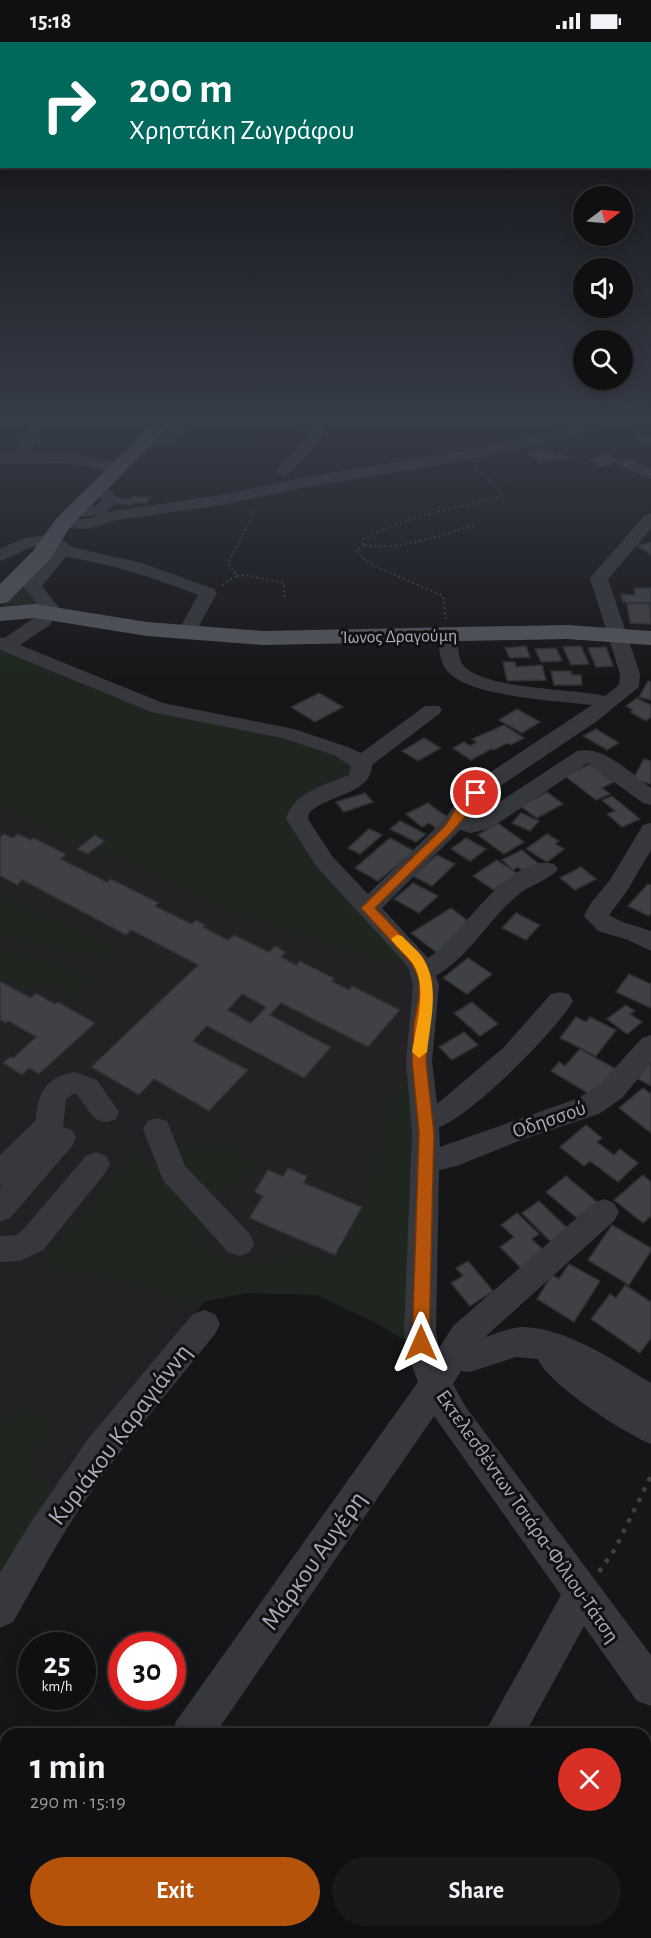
<!DOCTYPE html>
<html lang="en">
<head>
<meta charset="utf-8">
<style>
	:root { --surface:#101012; --page:#19191b; --text:#f1f3f6; --muted:#9c9d9f; --line:#303032; --accent:#b45309 }
	body { margin:0; font-family:"Alegreya Sans",sans-serif; background:var(--page); color:var(--text); height:100vh; display:flex; flex-direction:column; font-size:22px; white-space:nowrap }
	* { box-sizing:border-box; margin:0 }
	p { font-size:20px; color:var(--muted) }
	.icon { flex:none; width:33px; height:33px; fill:none; stroke:currentColor; stroke-width:2; stroke-linecap:round; stroke-linejoin:round }
	.map { position:relative; flex:1; overflow:hidden }
	.panel { position:absolute; left:0px; top:1686px; width:651px; height:210px; display:flex; flex-direction:column; background:var(--surface); border-radius:18px 18px 0 0; box-shadow:0 3px 15px #0003,0 0 0 2px var(--line) }
	.panel>* { flex:none }
	.top-card { position:absolute; left:0px; top:0px; width:651px; height:126px; box-shadow:0 3px 15px #0003,0 0 0 2px var(--line); background:#00695c; color:#fff; overflow:hidden }
	.needle { width:39px; rotate:74deg }
	.controls { position:absolute; left:573px; top:144px; display:grid; gap:12px }
	.controls a { display:grid; place-items:center; width:60px; height:60px; border-radius:50%; background:var(--surface); box-shadow:0 3px 15px #0003,0 0 0 2px var(--line); font-size:30px }
	.speed { position:absolute; left:18px; top:1590px; display:flex; gap:12px; font-size:30px; font-weight:700; text-align:center }
	.speed>* { display:grid; place-content:center; width:78px; height:78px; border-radius:50%; background:var(--surface); box-shadow:0 3px 15px #0003,0 0 0 2px var(--line); line-height:1 }
	.speed small { font-size:15px; font-weight:400 }
	.speed .limit { border:9px solid #d22; background:#fff; color:#111 }
	.pin { position:absolute; display:grid; place-items:center; width:51px; height:51px; color:#fff; margin:-26px; border:3px solid #fff; border-radius:50%; box-shadow:0 2px 6px #0007 }
	.me { position:absolute; width:66px; margin:-33px; rotate:0deg; stroke-linejoin:round; filter:drop-shadow(0 0 4px #0008) }
	.turn { display:flex; align-items:center; gap:21px; height:126px; padding:0 30px; font-size:27px }
	.turn .icon { width:78px; height:78px; stroke-width:2.5 }
	.turn b { display:block; font-size:42px; line-height:51px }
	.round { display:grid; place-items:center; flex:none; width:63px; height:63px; border-radius:32px; background:var(--page) }
	.head { display:flex; align-items:center; justify-content:space-between; height:102px; padding:0 30px }
	h1 { font-size:36px; font-weight:700; line-height:45px }
	.primary-button { display:flex; gap:12px; margin-top:auto; padding:12px 30px }
	.primary-button a { flex:1; height:69px; border-radius:36px; background:var(--accent); color:#fff; font-size:24px; font-weight:700; line-height:69px; text-align:center }
	.primary-button a+a { background:var(--page); color:var(--text) }
	.status { display:flex; justify-content:space-between; align-items:center; height:42px; padding:0 30px; background:var(--surface); direction:ltr }
	.status svg { height:16px; fill:currentColor }
	.map>svg:first-child { display:block }
	.built { fill:#222225 }
	.green { fill:#1e261f }
	.building { fill:#404145; stroke:#303034; stroke-width:1.5; fill-rule:evenodd }
	.lines { fill:none; stroke-linecap:round; stroke-linejoin:round }
	.path-far1 { stroke:#3d3f44; stroke-width:2; stroke-dasharray:2 3; stroke-linecap:butt }
	.path { stroke:#3d3f44; stroke-width:4.5; stroke-dasharray:4.5 7; stroke-linecap:butt }
	.minor { fill:#37383d; fill-rule:evenodd }
	.major { fill:#53555c; fill-rule:evenodd }
	.route { fill:#b45309; stroke:#753606; stroke-width:1.5 }
	.slow { fill:#f59e0b }
	.labels { text-anchor:middle; stroke-width:6; stroke-linejoin:round; paint-order:stroke }
	.far-street-label { font-size:18px; fill:#a8adb8; stroke:#111113 }
	.street-label { font-size:21px; fill:#a8adb8; stroke:#111113 }
	.near-street-label { font-size:26px; fill:#a8adb8; stroke:#111113 }
</style>
</head>
<body>
<div class="status"><b>15:18</b><svg viewBox="0 0 49 12"><path d="M0 12V9h3v3zM5 12V6h3v6zM10 12V3h3v9zM15 12V0h3v12zM26 1h20v11H26zM47 4h2v5h-2z"/></svg></div>
<div class="map">
<svg width="651" height="1896" viewBox="0 0 651 1896">
	<rect width="100%" height="100%" fill="#161618"/>
	<polygon class="built" points="0,608 148,669 208,679 308,752 290,765 289,776 413,923 418,1053 400,1296 378,1282 317,1253 248,1251 221,1254 204,1260 177,1295 96,1389 68,1426 0,1540"/>
	<g class="green">
		<polygon points="48,516 26,544 38,562 3,564"/>
		<path d="M0,608l148,61 100,17 74,19 30,19 -2,10 -53,24 -7,7 -1,11 116,143 -15,1 -25,-5 -128,-43 -125,-62 -22,2 17,-13 -15,-7 -17,11c-14,-7 -29,-14 -42,-22 -14,-8 -15,-15 -33,-17z"/>
		<polygon points="0,854 112,902 115,904 107,915 103,916 0,895"/>
		<polygon points="0,906 45,916 69,928 94,935 63,963 58,960 68,948 47,937 29,952 0,936"/>
		<polygon points="397,1036 416,1047 408,1297 400,1296 378,1282 317,1253 248,1251 193,1261 104,1235 76,1229 35,1227 134,1111 140,1113 155,1130 178,1103 230,1104 254,1119 255,1128 234,1142 186,1166 205,1187 203,1200 208,1211 240,1222 263,1221 308,1211 333,1217 336,1216 362,1165"/>
		<polygon points="20,1369 47,1373 53,1389 27,1424 53,1449 0,1540 0,1381 3,1382"/>
	</g>
	<g class="building">
		<polygon points="647,392 651,394 651,403 636,397"/>
		<polygon points="541,407 548,408 556,414 563,412 569,416 563,417 560,415 540,420 527,411"/>
		<polygon points="608,412 619,419 602,425 590,418"/>
		<polygon points="134,454 150,456 145,462 133,460 130,463 112,461 117,456 130,458"/>
		<polygon points="651,500 651,513 638,504"/>
		<polygon points="634,546 651,546 651,561 623,560 621,552 635,553"/>
		<polygon points="627,561 650,562 651,582 630,581"/>
		<polygon points="526,604 530,615 510,616 505,606"/>
		<polygon points="581,604 589,622 571,623 563,605"/>
		<polygon points="606,605 613,624 596,625 588,606"/>
		<polygon points="556,606 562,619 541,620 535,607"/>
		<polygon points="503,620 515,620 516,625 542,623 546,638 507,639"/>
		<polygon points="551,629 571,629 572,633 581,633 582,643 554,643"/>
		<polygon points="648,639 651,640 651,658 639,655"/>
		<polygon points="319,651 343,665 315,680 291,665"/>
		<polygon points="637,656 651,663 651,675 646,679 630,670 633,668 626,664"/>
		<polygon points="517,667 540,680 522,691 499,678"/>
		<polygon points="504,683 524,696 511,703 507,701 494,708 491,707 471,718 453,706 464,700 470,704 477,700 472,697"/>
		<polygon points="596,687 619,701 607,708 583,694"/>
		<polygon points="424,696 441,706 418,719 402,709"/>
		<polygon points="644,717 651,719 651,742 633,737"/>
		<polygon points="590,722 614,740 602,746 610,752 596,758 565,734"/>
		<polygon points="547,750 563,762 537,776 520,764"/>
		<polygon points="365,751 373,760 344,770 336,760"/>
		<polygon points="612,754 640,777 622,785 607,772 615,769 602,758"/>
		<polygon points="428,761 451,778 436,786 429,781 422,785 406,772"/>
		<polygon points="521,771 539,779 530,789 512,781"/>
		<polygon points="400,779 426,792 416,800 390,787"/>
		<polygon points="498,781 524,800 504,812 478,793"/>
		<polygon points="369,787 382,793 360,812 348,806"/>
		<path d="M4,792l9,4 5,-4 13,6 3,-2 32,16 -5,5 46,23 4,-3 48,24 -4,3 37,18 4,-4 9,5 -2,2 25,13 6,-5 35,17 6,-6 11,6 -5,5 15,8 4,-4 34,17 -2,3 17,9 3,-4 48,24 -32,37 -87,-44 -11,12 61,32 -27,31 -97,-52 -14,15 55,29 -39,41 -55,-32 -15,16 -48,-28 107,-102 -67,-35 -5,5 -104,-55 -5,5 -17,-9v-39zM242,952l24,13 -15,16 -23,-13z"/>
		<polygon points="547,792 559,799 555,802 564,807 547,820 526,807"/>
		<polygon points="95,793 105,799 88,812 77,807"/>
		<polygon points="390,796 414,809 378,839 355,826"/>
		<polygon points="466,796 486,807 470,819 451,807"/>
		<polygon points="522,808 539,822 524,830 518,825 513,828 502,818"/>
		<polygon points="437,813 455,822 432,844 413,834"/>
		<polygon points="497,818 518,832 494,848 473,834"/>
		<polygon points="581,825 596,837 575,848 560,836"/>
		<polygon points="413,841 438,854 419,871 394,857"/>
		<polygon points="648,842 651,843 651,871 649,874 628,864"/>
		<polygon points="451,866 472,882 450,897 457,902 440,913 411,891"/>
		<polygon points="516,871 540,883 526,898 502,886"/>
		<polygon points="468,916 492,932 467,952 443,936"/>
		<polygon points="629,932 651,942 651,966 616,950"/>
		<polygon points="0,939 31,956 36,951 55,962 58,960 95,981 39,1032 29,1026 22,1033 3,1021 10,1015 13,1016 36,995 8,979 6,981 0,978"/>
		<polygon points="472,960 498,982 480,994 454,971"/>
		<polygon points="626,963 635,969 630,972 642,980 627,992 607,977"/>
		<polygon points="576,975 586,980 590,975 616,988 596,1014 560,996"/>
		<polygon points="464,990 478,1003 452,1018 439,1005"/>
		<polygon points="580,1007 619,1029 596,1056 551,1029 559,1020 565,1024"/>
		<polygon points="651,1020 651,1044 637,1036"/>
		<polygon points="643,1046 651,1052 651,1091 619,1066"/>
		<polygon points="586,1083 602,1096 597,1100 614,1113 620,1107 638,1121 618,1140 590,1119 584,1124 560,1105"/>
		<polygon points="288,1126 307,1134 304,1141 362,1165 335,1213 249,1176 263,1154 254,1150 268,1128 283,1134"/>
		<polygon points="643,1133 651,1140 651,1174 643,1181 614,1158"/>
		<polygon points="566,1134 597,1160 577,1176 546,1150"/>
		<polygon points="539,1159 569,1188 552,1201 522,1171"/>
		<polygon points="517,1171 539,1192 532,1197 544,1209 521,1226 500,1205 514,1195 501,1183"/>
		<polygon points="612,1183 651,1206 651,1209 629,1243 588,1218"/>
		<polygon points="468,1219 493,1249 470,1264 451,1241 463,1234 456,1226"/>
		<polygon points="569,1222 600,1239 574,1280 537,1257 552,1233 559,1237"/>
		<polygon points="625,1243 651,1260 651,1296 640,1311 591,1277 610,1252 616,1256"/>
	</g>
	<g class="lines">
		<g class="path-far1">
			<polyline points="327,379 336,374"/>
			<path d="M474,483c-31,9 -80,28 -112,19l1,-5c42,-21 85,-30 130,-40l8,-4 -4,-8 -22,-20"/>
			<polyline points="364,503 356,509 370,522 443,554 446,579"/>
			<polyline points="237,534 246,533 284,541 285,558"/>
			<polyline points="222,543 237,534 228,521 253,473 251,466"/>
		</g>
		<g class="path">
			<polyline points="599,1530 615,1507 651,1434"/>
			<polyline points="0,1837 6,1842"/>
		</g>
		<g class="minor">
			<polygon points="38,374 52,374 37,395 30,412 63,411 119,420 127,425 119,430 63,421 0,422 0,412 14,412 22,394"/>
			<path d="M163,374h9l14,14c-13,18 -25,16 -45,19l-5,-2 -3,-3 3,-3 28,-5 6,-6 -10,-11z"/>
			<polygon points="244,374 300,375 322,384 325,387 319,399 289,432 283,434 275,429 307,395 309,389 297,383 251,378"/>
			<polygon points="604,374 630,374 651,380 651,389 617,379 559,397 462,419 301,446 228,462 117,478 87,487 63,486 55,481 63,476 86,477 102,472 83,475 75,470 77,466 96,463 102,457 91,446 99,441 105,443 119,457 107,470 228,452 301,436 462,409 550,390"/>
			<polygon points="626,416 651,426 651,437 620,424 618,421 620,418"/>
			<path d="M651,472v15l-43,50 32,95 -1,13 -42,34 -116,78 -13,19h7l102,-67c27,-6 53,22 74,37v17l-8,-2 -55,-40 -97,65 -20,5 -11,-3 -78,78 46,50c34,-21 81,-107 126,-94l4,5c-8,11 -28,16 -39,25 -30,25 -48,61 -83,82l3,9 -7,76 5,43 66,-56 48,-54 9,-2 9,2 4,7c-17,30 -103,116 -134,126l1,20 139,-49 23,-16 40,-44 9,-3v28l-29,35 -23,16 -78,26 -64,26 -18,4 -3,162 3,16 14,-22 141,-123 10,-4 10,4 5,9 -5,9 -129,116c12,-4 24,-9 37,-10 43,0 93,34 129,56v61c-27,-11 -102,-59 -113,-85l-22,-2 -46,15 -9,-1 -8,13 12,22 186,249v51l-14,-5 -53,-75 -59,108h-41l77,-139 -127,-179 -219,318h-44l6,-14 241,-338 -10,-27 -4,-23 8,-199 -6,-72 7,-76 -4,-16 -5,-7 -88,-96 -30,-47c7,-28 41,-34 63,-44l2,-9 -17,-11 -52,-17 -131,-26 -151,-62v-13l4,1 33,-22 9,-1 -23,-29 31,-37c-17,-11 -38,8 -54,12v-12l25,-11 23,-3 14,4 10,8 70,16 72,26 3,4 -22,40 -2,4h-14l-2,-4 21,-38c-43,-17 -86,-31 -132,-38l-24,29 22,28 -2,4 -9,1 -2,5 -31,21 143,58 131,26 54,18 13,6 64,-47h14l3,4 -3,4 -67,51c-1,30 -44,29 -63,48l-1,6 24,37 36,38 76,-74 21,-31 127,-84c-34,-4 -119,-8 -143,-32 -10,-10 -10,-25 -11,-39l2,-4h14c7,10 1,26 10,36 22,24 108,22 141,30l14,-11 1,-11 -30,-96 55,-63z"/>
			<polygon points="651,781 651,808 627,849 609,873 620,879 651,889 651,909 628,898 598,889 584,874 591,861 610,838 643,783"/>
			<path d="M75,1030l22,8 22,32 -4,8c-24,8 -25,-13 -40,-27l-9,6 -3,28 9,3 4,8 -4,8 -62,72 -10,4v-34l3,-3 -3,1v-31l36,-35c1,-27 11,-44 39,-48z"/>
			<polygon points="157,1076 167,1079 185,1124 250,1192 254,1201 250,1210 239,1214 228,1210 163,1138 143,1087 147,1079"/>
			<polygon points="96,1110 106,1114 110,1122 106,1130 43,1208 20,1219 0,1220 0,1194 16,1193 21,1190 86,1114"/>
			<path d="M204,1268l11,4 5,10 -5,10c-46,57 -94,113 -135,174 -24,36 -45,76 -67,114l-13,6v-55l29,-48 59,-86 105,-125z"/>
			<polygon points="29,1890 103,1890 106,1896 26,1896"/>
			<polygon points="374,1890 418,1890 415,1896 371,1896"/>
		</g>
		<g class="major">
			<polygon points="160,374 179,374 70,485 50,517 8,560 0,562 0,542 33,509 56,477"/>
			<polygon points="35,562 147,580 262,589 567,583 651,589 651,603 567,597 262,603 147,594 35,576 0,579 0,565"/>
		</g>
	</g>
	<linearGradient id="sky" x2="0" y2="1"><stop stop-color="#0c0c0d"/><stop offset="0.59" stop-color="#363c48"/><stop offset="1" stop-color="#363c48" stop-opacity="0"/></linearGradient>
	<rect width="651" height="639" fill="url(#sky)"/>
	<path class="route" d="M476,747l5,4 -10,10 -4,11 -15,18 -77,76 48,50 9,21 1,18 -5,27 -2,37 8,72 -5,210 -2,6 -6,2 -6,-2 -3,-6 7,-210 -7,-72 2,-37 5,-27v-18l-7,-15 -51,-56 83,-81c10,-12 16,-33 32,-38z"/>
	<path class="slow" d="M397,893l5,1c7,8 17,15 22,24 16,27 6,63 3,92l-8,6 -7,-6c4,-26 16,-64 1,-88 -6,-9 -16,-16 -22,-25z"/>
	<g class="labels">
		<g class="far-street-label">
			<text transform="translate(399 594) rotate(-1)" y="6">Ίωνος Δραγούμη</text>
		</g>
		<g class="street-label">
			<text transform="translate(549 1077) rotate(-19)" y="7">Οδησσού</text>
			<text transform="translate(528 1474) rotate(55)" y="7">Εκτελεσθέντων Τσιάρα-Φίλιου-Τάτση</text>
		</g>
		<g class="near-street-label">
			<text transform="translate(119 1392) rotate(-53)" y="9">Κυριάκου Καραγιάννη</text>
			<text transform="translate(313 1518) rotate(-55)" y="9">Μάρκου Αυγέρη</text>
		</g>
	</g>
</svg>
<div class="controls">
<a><svg class="needle" viewBox="-14 -14 28 28"><path d="M0-13l5 13h-10z" fill="#e53935"/><path d="M0 13l5-13h-10z" fill="#9c9d9f"/></svg></a>
<a><svg class="icon" aria-label="sound" viewBox="0 0 24 24"><path d="M4 9h4l5-4v14l-5-4H4zM17 9q2 3 0 6"/></svg></a>
<a><svg class="icon" aria-label="search" viewBox="0 0 24 24"><circle cx="10" cy="10" r="6"/><path d="M15 15l6 6"/></svg></a>
</div>
<div class="speed"><div>25<small>km/h</small></div><div class="limit">30</div></div>
<div class="pin" style="left:476px;top:751px;background:#d93025"><svg class="icon" aria-label="arrive" viewBox="0 0 24 24"><path d="M6 21V4h12l-3 4 3 4H6"/></svg></div>
<svg class="me" style="left:421px;top:1301px" viewBox="-20 -20 40 40"><path d="M0-17L14 15 0 8-14 15z" fill="#b45309" stroke="#fff" stroke-width="4"/></svg>
<div class="top-card">
<div class="turn"><svg class="icon" aria-label="right" viewBox="0 0 24 24"><path d="M7 20v-9h11M14 6l5 5-5 5"/></svg><div><b>200 m</b>Χρηστάκη Ζωγράφου</div></div>
</div>
<section class="panel">
<div class="head"><div><h1>1 min</h1><p>290 m · 15:19</p></div><a class="round" style="background:#d93025;color:#fff"><svg class="icon" aria-label="close" viewBox="0 0 24 24"><path d="M6 6l12 12M18 6L6 18"/></svg></a></div>
<div class="primary-button"><a>Exit</a><a>Share</a></div>
</section>
</div>
</body>
</html>
